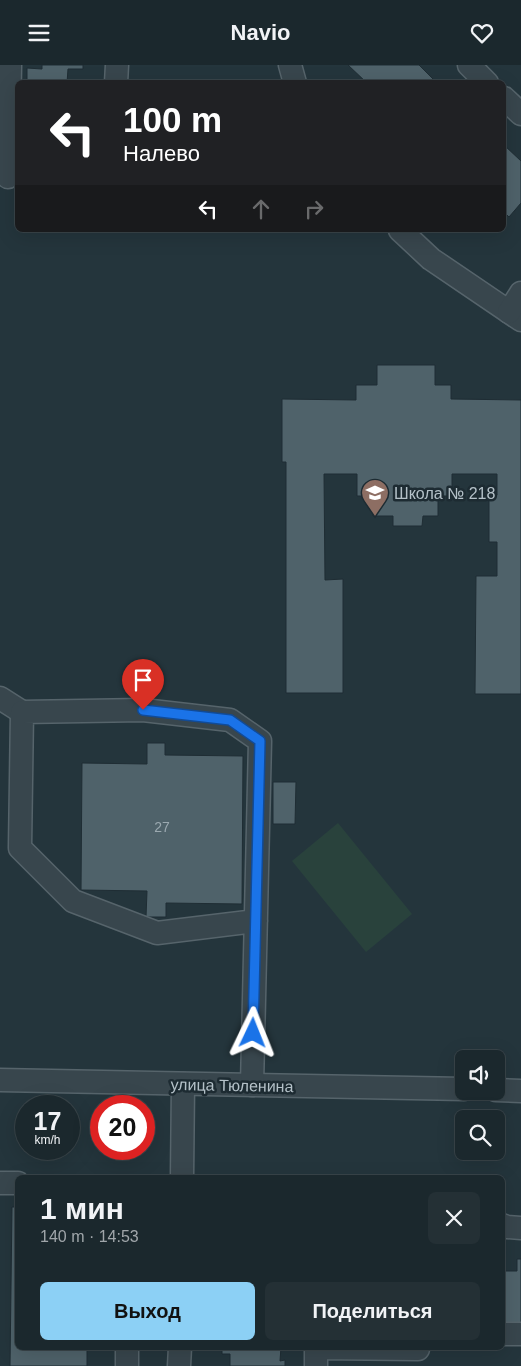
<!DOCTYPE html>
<html lang="ru">
<head>
<meta charset="utf-8">
<style>
	:root { --surface:#1b282d; --page:#243035; --text:#f1f3f6; --muted:#a0a6aa; --line:#394449; --accent:#8cd0f5 }
	body { margin:0; font-family:Arial,sans-serif; background:var(--page); color:var(--text); height:100vh; display:flex; flex-direction:column; font-size:19px; white-space:nowrap }
	* { box-sizing:border-box; margin:0 }
	p { font-size:16px; color:var(--muted) }
	.icon { flex:none; width:28px; height:28px; fill:none; stroke:currentColor; stroke-width:2; stroke-linecap:round; stroke-linejoin:round }
	.map { position:relative; flex:1; overflow:hidden }
	.drawer { position:absolute; left:15px; top:1110px; width:490px; height:175px; display:flex; flex-direction:column; background:var(--surface); border-radius:8px; box-shadow:0 5px 20px #0002,0 0 0 1px var(--line) }
	.drawer>* { flex:none }
	.guide { position:absolute; left:15px; top:15px; width:491px; height:152px; border-radius:8px; box-shadow:0 5px 20px #0002,0 0 0 1px var(--line); background:#202124; color:#fff; overflow:hidden }
	.controls { position:absolute; left:455px; top:985px; display:grid; gap:10px }
	.controls a { display:grid; place-items:center; width:50px; height:50px; border-radius:8px; background:var(--surface); box-shadow:0 5px 20px #0002,0 0 0 1px var(--line); font-size:25px }
	.speed { position:absolute; left:15px; top:1030px; display:flex; gap:10px; font-size:25px; font-weight:700; text-align:center }
	.speed>* { display:grid; place-content:center; width:65px; height:65px; border-radius:50%; background:var(--surface); box-shadow:0 5px 20px #0002,0 0 0 1px var(--line); line-height:1 }
	.speed small { font-size:12px; font-weight:400 }
	.speed .limit { border:8px solid #d22; background:#fff; color:#111 }
	.pin { position:absolute; display:grid; place-items:center; width:42px; height:42px; color:#fff; margin:-51px -21px; border-radius:50% 50% 50% 0; rotate:-45deg; box-shadow:0 0 5px #0007 }
	.pin .icon { rotate:45deg }
	.me { position:absolute; width:55px; margin:-28px; rotate:2deg; stroke-linejoin:round; filter:drop-shadow(0 0 4px #0008) }
	.turn { display:flex; align-items:center; gap:18px; height:105px; padding:0 25px; font-size:22px }
	.turn .icon { width:65px; height:65px; stroke-width:2.5 }
	.turn b { display:block; font-size:35px; line-height:42px }
	.lanes { display:flex; align-items:center; height:48px; padding:0 25px; background:#0003; justify-content:center; gap:25px; direction:ltr }
	.lanes .off { opacity:.35 }
	.round { display:grid; place-items:center; flex:none; width:52px; height:52px; border-radius:8px; background:var(--page) }
	.head { display:flex; align-items:center; justify-content:space-between; height:85px; padding:0 25px }
	h1 { font-size:30px; font-weight:700; line-height:38px }
	.cta { display:flex; gap:10px; margin-top:auto; padding:10px 25px }
	.cta a { flex:1; height:58px; border-radius:8px; background:var(--accent); color:#111; font-size:20px; font-weight:700; line-height:58px; text-align:center }
	.cta a+a { background:var(--page); color:var(--text) }
	header { display:flex; justify-content:space-between; align-items:center; height:65px; padding:0 25px; background:var(--surface); font-size:22px; font-weight:700 }
	.map>svg:first-child { display:block }
	.green { fill:#29423c }
	.building { fill:#4f626a; stroke:#1f2d34 }
	.lines { fill:none; stroke-linecap:round; stroke-linejoin:round }
	.minor-casing { stroke:#56646b; stroke-width:25 }
	.minor { stroke:#38464d; stroke-width:22 }
	.route-casing { stroke:#114b97; stroke-width:12 }
	.route { stroke:#1a73e8; stroke-width:9 }
	.labels { text-anchor:middle; stroke-width:5; stroke-linejoin:round; paint-order:stroke }
	.number-label { font-size:14px; fill:#9ba9b0 }
	.poi-label { font-size:16px; fill:#b4c1c8; stroke:#1d2b32; text-anchor:start }
	.street-label { font-size:16px; fill:#b4c1c8; stroke:#1d2b32 }
</style>
</head>
<body>
<header><svg class="icon" aria-label="menu" viewBox="0 0 24 24"><path d="M4 6h16M4 12h16M4 18h16"/></svg>Navio<svg class="icon" aria-label="heart" viewBox="0 0 24 24"><path d="M12 20l-8-8c-3-5 5-10 8-4 3-6 11-1 8 4z"/></svg></header>
<div class="map">
<svg width="521" height="1301" viewBox="0 0 521 1301">
	<rect width="100%" height="100%" fill="#24353c"/>
	<polygon class="green" points="338,758 412,849 366,887 292,796"/>
	<g class="building">
		<polygon points="42,0 83,0 83,4 68,4 67,18 27,18 27,3 42,4"/>
		<polygon points="348,0 419,0 437,18 367,18"/>
		<polygon points="504,80 521,96 521,138 509,152 504,147"/>
		<polygon points="377,300 435,300 435,320 451,320 451,334 521,335 521,629 475,629 476,511 497,511 497,477 489,477 489,430 497,430 497,409 452,409 452,431 438,431 438,451 423,451 422,461 393,461 393,451 373,451 373,431 357,431 357,409 324,409 325,515 343,514 343,628 286,628 286,397 282,397 282,334 356,335 356,320 377,320"/>
		<polygon points="147,678 165,678 165,690 243,691 242,839 166,838 166,852 146,852 147,826 81,825 82,698 147,699"/>
		<polygon points="273,717 296,717 295,759 273,759"/>
		<polygon points="12,1142 18,1142 18,1282 87,1282 87,1301 10,1301"/>
		<polygon points="517,1194 521,1194 521,1265 502,1259 502,1206 517,1206"/>
		<polygon points="222,1282 281,1282 280,1296 285,1295 285,1301 230,1301 230,1289 222,1289"/>
	</g>
	<g class="lines">
		<defs>
			<g id="minor">
				<polyline points="290,0 295,18"/>
				<polyline points="469,0 487,18"/>
				<polyline points="116,18 117,0"/>
				<polyline points="504,33 521,49"/>
				<polyline points="8,112 10,0"/>
				<polyline points="400,165 431,194 521,255"/>
				<polyline points="509,247 521,228"/>
				<polyline points="0,633 22,647"/>
				<polyline points="0,1015 464,1024"/>
				<polyline points="252,1020 260,676 230,655 143,645 22,647 20,783 73,836 157,868 256,856"/>
				<polyline points="496,1025 521,1026"/>
				<polyline points="182,1112 183,1019"/>
				<polyline points="0,1118 18,1118"/>
				<polyline points="502,1160 507,1162 521,1163"/>
				<polyline points="502,1269 521,1269"/>
				<polyline points="127,1301 127,1282"/>
				<polyline points="179,1301 180,1282"/>
				<polyline points="316,1301 316,1283 418,1284 418,1282"/>
			</g>
		</defs>
		<use href="#minor" class="minor-casing"/>
		<use href="#minor" class="minor"/>
	</g>
	<g class="lines">
		<defs>
			<polyline id="route" points="143,645 230,655 260,676 253,968"/>
		</defs>
		<use href="#route" class="route-casing"/>
		<use href="#route" class="route"/>
	</g>
	<defs>
		<symbol id="school-pin" viewBox="-11 -11 22 30"><path d="M0 17L-7.5 6A9.5 9.5 0 1 1 7.5 6Z" fill="#8d6e63" stroke="#1d2b32"/><path d="M0-5L7-2L0 1L-7-2ZM-4 1L0 2.5L4 1V4Q0 6-4 4Z" fill="#fff"/></symbol>
	</defs>
	<g fill-rule="evenodd">
		<use href="#school-pin" x="359" y="412" width="32" height="43"/>
	</g>
	<g class="labels">
		<g class="number-label">
			<text x="162" y="767">27</text>
		</g>
		<g class="poi-label">
			<text x="394" y="434">Школа № 218</text>
		</g>
		<g class="street-label">
			<text transform="translate(232 1020) rotate(1)" y="6">улица Тюленина</text>
		</g>
	</g>
</svg>
<div class="controls">
<a><svg class="icon" aria-label="sound" viewBox="0 0 24 24"><path d="M4 9h4l5-4v14l-5-4H4zM17 9q2 3 0 6"/></svg></a>
<a><svg class="icon" aria-label="search" viewBox="0 0 24 24"><circle cx="10" cy="10" r="6"/><path d="M15 15l6 6"/></svg></a>
</div>
<div class="speed"><div>17<small>km/h</small></div><div class="limit">20</div></div>
<div class="pin" style="left:143px;top:645px;background:#d93025"><svg class="icon" aria-label="arrive" viewBox="0 0 24 24"><path d="M6 21V4h12l-3 4 3 4H6"/></svg></div>
<svg class="me" style="left:253px;top:968px" viewBox="-20 -20 40 40"><path d="M0-17L14 15 0 8-14 15z" fill="#1a73e8" stroke="#fff" stroke-width="4"/></svg>
<div class="guide">
<div class="turn"><svg class="icon" aria-label="left" viewBox="0 0 24 24"><path d="M17 20v-9H6M10 6l-5 5 5 5"/></svg><div><b>100 m</b>Налево</div></div>
<div class="lanes"><svg class="icon" aria-label="left" viewBox="0 0 24 24"><path d="M17 20v-9H6M10 6l-5 5 5 5"/></svg><svg class="icon off" aria-label="ahead" viewBox="0 0 24 24"><path d="M12 20V5M6 11l6-6 6 6"/></svg><svg class="icon off" aria-label="right" viewBox="0 0 24 24"><path d="M7 20v-9h11M14 6l5 5-5 5"/></svg></div>
</div>
<section class="drawer">
<div class="head"><div><h1>1 мин</h1><p>140 m · 14:53</p></div><a class="round"><svg class="icon" aria-label="close" viewBox="0 0 24 24"><path d="M6 6l12 12M18 6L6 18"/></svg></a></div>
<div class="cta"><a>Выход</a><a>Поделиться</a></div>
</section>
</div>
</body>
</html>
